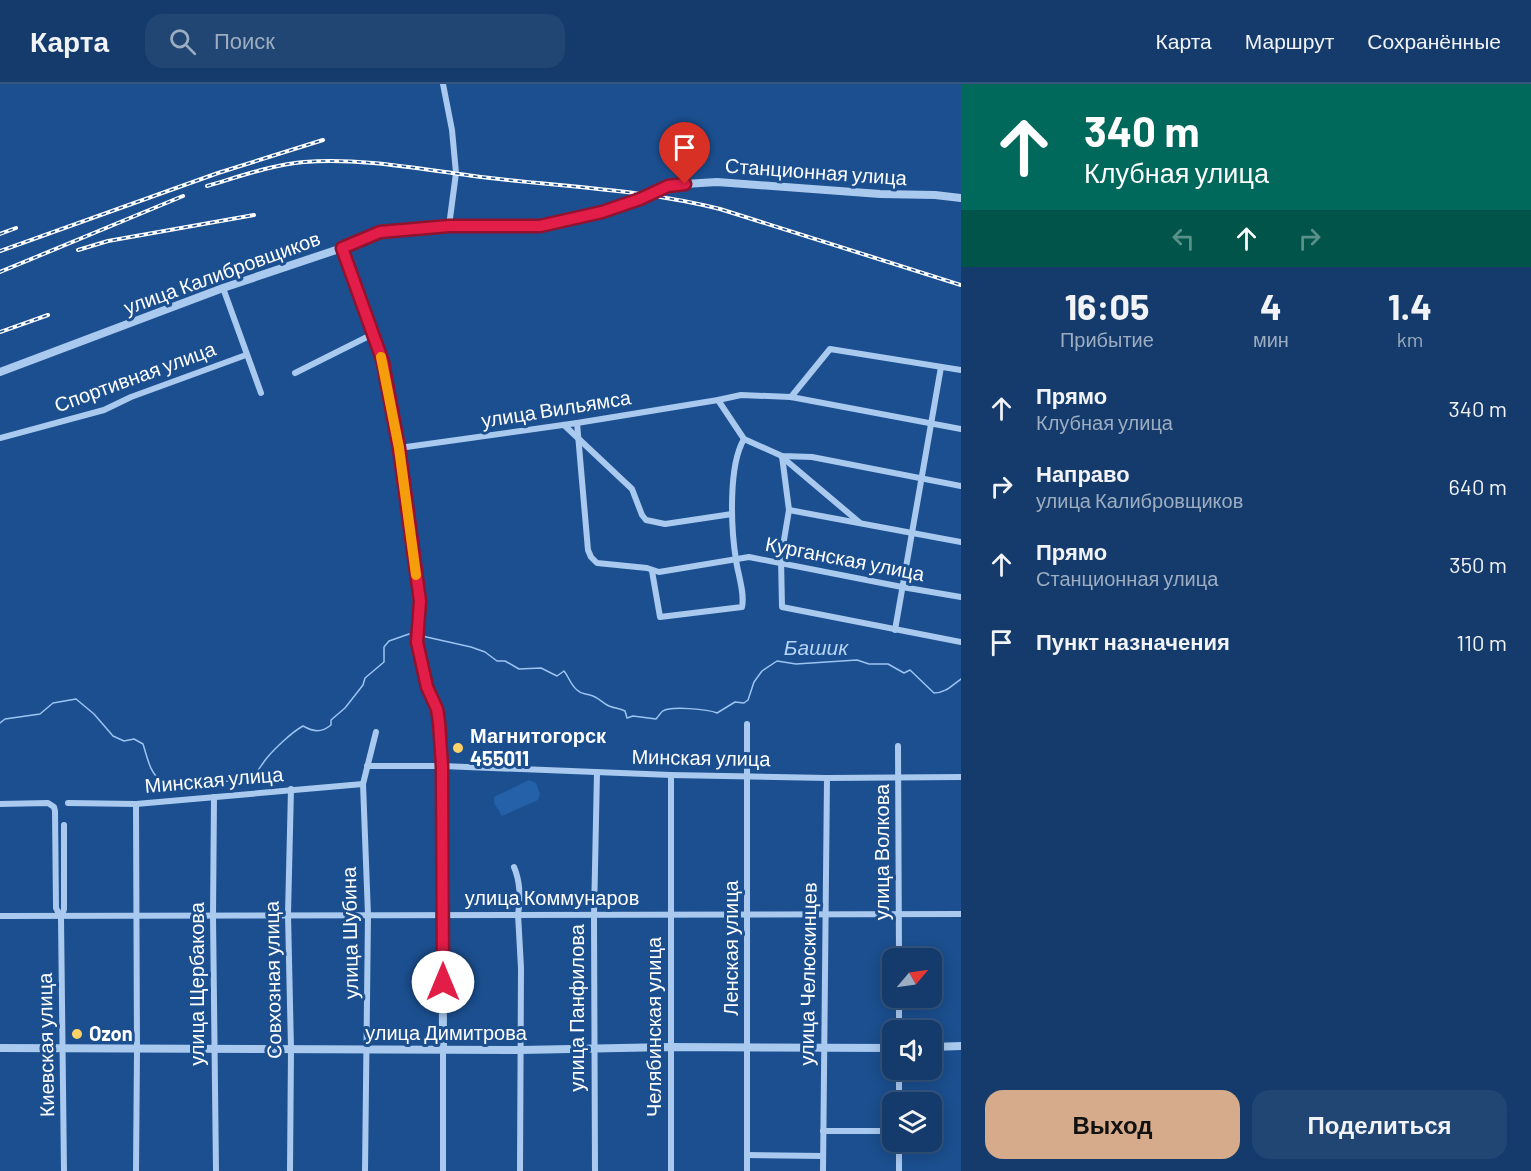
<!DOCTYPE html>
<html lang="ru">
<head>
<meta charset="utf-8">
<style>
	:root { --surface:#143b6b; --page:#214673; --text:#f1f3f6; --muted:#9dadc1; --line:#33557e; --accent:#d6ab8b }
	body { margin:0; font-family:Barlow,sans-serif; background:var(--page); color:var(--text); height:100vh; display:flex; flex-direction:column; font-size:22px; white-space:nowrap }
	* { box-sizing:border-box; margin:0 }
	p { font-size:20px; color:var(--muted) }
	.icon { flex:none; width:33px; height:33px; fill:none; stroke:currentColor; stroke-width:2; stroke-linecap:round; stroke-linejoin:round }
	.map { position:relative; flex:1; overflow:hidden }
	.sheet { display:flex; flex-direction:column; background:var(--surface); width:570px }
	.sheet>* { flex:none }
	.top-card { background:#00695c; color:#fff; overflow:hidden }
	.needle { width:39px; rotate:61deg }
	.tools { position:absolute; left:882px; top:864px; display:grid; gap:12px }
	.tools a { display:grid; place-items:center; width:60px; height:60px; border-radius:12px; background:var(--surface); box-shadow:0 3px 15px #0003,0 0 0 2px var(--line); font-size:30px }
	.pin { position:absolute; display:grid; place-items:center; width:51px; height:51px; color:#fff; margin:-62px -26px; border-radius:50% 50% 50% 0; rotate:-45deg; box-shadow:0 0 6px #0007 }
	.pin .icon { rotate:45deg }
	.me { position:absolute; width:66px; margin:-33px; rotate:0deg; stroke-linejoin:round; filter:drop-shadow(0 0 4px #0008) }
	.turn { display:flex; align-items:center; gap:21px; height:126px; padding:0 24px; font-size:27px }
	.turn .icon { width:78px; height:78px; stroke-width:2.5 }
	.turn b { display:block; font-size:42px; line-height:51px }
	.lanes { display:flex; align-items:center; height:57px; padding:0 24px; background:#0003; justify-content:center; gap:30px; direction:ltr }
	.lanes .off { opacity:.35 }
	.eta { display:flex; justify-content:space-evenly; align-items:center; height:102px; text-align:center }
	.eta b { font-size:36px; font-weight:700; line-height:42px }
	.primary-button { display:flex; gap:12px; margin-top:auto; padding:12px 24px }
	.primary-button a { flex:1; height:69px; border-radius:18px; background:var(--accent); color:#111; font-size:24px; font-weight:700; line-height:69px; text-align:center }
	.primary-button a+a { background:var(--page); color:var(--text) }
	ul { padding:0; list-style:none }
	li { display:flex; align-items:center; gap:18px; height:78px; padding:0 24px }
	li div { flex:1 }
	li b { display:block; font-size:22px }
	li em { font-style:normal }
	header { display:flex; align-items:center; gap:36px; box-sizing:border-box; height:84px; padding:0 30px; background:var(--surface); border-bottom:2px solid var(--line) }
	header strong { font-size:28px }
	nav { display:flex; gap:33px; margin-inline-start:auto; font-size:21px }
	.search { width:420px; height:54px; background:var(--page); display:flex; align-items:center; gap:15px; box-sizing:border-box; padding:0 21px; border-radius:18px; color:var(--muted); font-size:22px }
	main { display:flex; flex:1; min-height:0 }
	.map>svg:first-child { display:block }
	.green { fill:#2461a8 }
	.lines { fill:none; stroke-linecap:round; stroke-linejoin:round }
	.stream { stroke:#9cc4f0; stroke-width:1.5 }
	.minor { stroke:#a9c9ee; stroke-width:6 }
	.tertiary { stroke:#a9c9ee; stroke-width:8 }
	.rail-casing { stroke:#fff; stroke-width:4 }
	.rail { stroke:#1b4f8f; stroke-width:1.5; stroke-dasharray:4.5; stroke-linecap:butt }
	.route-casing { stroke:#92132f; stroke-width:15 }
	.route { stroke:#e11d48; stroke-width:10 }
	.slow { stroke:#f59e0b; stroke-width:10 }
	.poi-dot { fill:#ffd166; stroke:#1b4f8f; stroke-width:2 }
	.labels { text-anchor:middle; stroke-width:6; stroke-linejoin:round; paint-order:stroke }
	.street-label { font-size:20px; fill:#fff; stroke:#1b4f8f }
	.poi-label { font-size:20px; font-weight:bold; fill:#fff; stroke:#1b4f8f; text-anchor:start }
	.water-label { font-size:21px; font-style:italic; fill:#b5d3f5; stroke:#1b4f8f }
</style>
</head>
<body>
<header>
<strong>Карта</strong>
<div class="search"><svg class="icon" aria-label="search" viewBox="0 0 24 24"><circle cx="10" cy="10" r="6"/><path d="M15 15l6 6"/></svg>Поиск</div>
<nav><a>Карта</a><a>Маршрут</a><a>Сохранённые</a></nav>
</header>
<main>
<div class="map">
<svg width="961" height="1087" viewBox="0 0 961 1087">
	<rect width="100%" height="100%" fill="#1b4f8f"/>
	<polygon class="green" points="529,696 536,699 540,710 538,716 502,732 494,719 494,713"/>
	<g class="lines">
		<g class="stream">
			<path d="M422,552l49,11 14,5 12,9h8l14,8 22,-1 16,8 7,-5c5,6 6,13 13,19 5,5 8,3 13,5 6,1 12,7 17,10 5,3 12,3 18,6l2,7 6,-2 23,3c1,-1 6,-8 7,-8 7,-5 45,-2 54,2l18,-11 9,1 4,-3 6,-18 8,-11 15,-10 19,3 61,-4 12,4h19l16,9 6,-3 24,23c12,0 18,-8 27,-14"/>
			<path d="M0,639l5,-4 35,-5 13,-11 23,-4 18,15 19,22 11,5 10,-2 9,5c4,12 7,31 19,37 15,8 65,-1 84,-1 11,-5 13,-12 20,-21 8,-10 26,-27 37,-33 11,6 18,7 28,-1v-5l14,-12 18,-23 2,-7 19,-16v-15l5,-6 20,-7"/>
		</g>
		<g class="minor">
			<polyline points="443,0 452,46 456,89 449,142"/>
			<polyline points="223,204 261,309"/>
			<polyline points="295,289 373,250"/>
			<polyline points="791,313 830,265 961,286"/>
			<polyline points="718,316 744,355 782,372 812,373 961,402"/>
			<polyline points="577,339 588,466 591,473 597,479 647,484 659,488 749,473 902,503 961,513"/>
			<polyline points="564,341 632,405 642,431 646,436 665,440 732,430"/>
			<polyline points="0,354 104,326 131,313 246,271"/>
			<polyline points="399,364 577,339 718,316 741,311 791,313 961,345"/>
			<polyline points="782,372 789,426 781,474 782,523 961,558"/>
			<polyline points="782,373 859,438"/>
			<polyline points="789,426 961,458"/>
			<path d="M652,487l8,46 82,-10c3,-14 -4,-32 -6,-47 -5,-31 -8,-94 8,-121"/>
			<polyline points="895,546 941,283"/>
			<polyline points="747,640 747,1087"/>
			<polyline points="898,662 899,874"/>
			<polyline points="367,682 442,682 671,691 827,694 961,693"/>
			<polyline points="671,691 671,1087"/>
			<polyline points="214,713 213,832 216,1087"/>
			<polyline points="68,719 136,720 363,700"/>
			<polyline points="0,720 48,719 54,723 55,727 56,824 61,834 64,1087"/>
			<polyline points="136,720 137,966 136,1087"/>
			<path d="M514,783c6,14 7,32 4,47l3,54 -1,203"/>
			<polyline points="0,832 961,830"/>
			<polyline points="61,834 64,825 64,741"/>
			<polyline points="899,914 899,946"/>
			<polyline points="899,986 899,1018"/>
			<polyline points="823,1047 892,1047"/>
			<polyline points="899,1058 899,1087"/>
			<polyline points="747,1071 823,1072"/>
			<polyline points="290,1087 291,965 288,830 291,705"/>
			<polyline points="365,1087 368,831 363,700 376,648"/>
			<polyline points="443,1087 443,965"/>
			<polyline points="595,1087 594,832 597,688"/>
			<polyline points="823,1087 827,694"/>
		</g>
		<g class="tertiary">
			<polyline points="342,164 383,278 385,290 399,364 420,517 417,558 427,603 437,625 442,682 443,965"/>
			<polyline points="0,288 223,204 342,164 380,148 449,142 539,143 602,128 640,115 668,101 717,98 880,110 935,111 961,114"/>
			<polyline points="932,963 961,962"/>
			<polyline points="0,964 521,966 670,963 892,964"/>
		</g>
		<defs>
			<g id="rail">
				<path d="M207,102c31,-9 64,-21 97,-24 62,-5 125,9 186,16 76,9 156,12 230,31l241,76"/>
				<polyline points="0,150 16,144"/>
				<polyline points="78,166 108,157 254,131"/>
				<polyline points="0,167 218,89 323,56"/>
				<polyline points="0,188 183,112"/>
				<polyline points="0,248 48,231"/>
			</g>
		</defs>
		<use href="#rail" class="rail-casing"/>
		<use href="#rail" class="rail"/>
	</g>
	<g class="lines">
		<defs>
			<polyline id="route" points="443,898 442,682 439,638 437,625 427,603 417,558 420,517 399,364 385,290 383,278 342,164 380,148 449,142 540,142 602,128 640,115 668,102 685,100"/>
		</defs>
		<use href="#route" class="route-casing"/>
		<use href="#route" class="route"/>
		<polyline class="slow" points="381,273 399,364 416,491"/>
	</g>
	<g class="poi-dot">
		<circle cx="458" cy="664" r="6"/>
		<circle cx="77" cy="950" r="6"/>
	</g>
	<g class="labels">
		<g class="street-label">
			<text transform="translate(816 88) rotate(4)" y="7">Станционная улица</text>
			<text transform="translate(222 189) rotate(-20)" y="7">улица Калибровщиков</text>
			<text transform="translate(135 293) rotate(-20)" y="7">Спортивная улица</text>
			<text transform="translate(556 325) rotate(-9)" y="7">улица Вильямса</text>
			<text transform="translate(845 475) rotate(11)" y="7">Курганская улица</text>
			<text transform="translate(701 674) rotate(1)" y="7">Минская улица</text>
			<text transform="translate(214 696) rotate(-5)" y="7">Минская улица</text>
			<text transform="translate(882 768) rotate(-90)" y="7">улица Волкова</text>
			<text x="552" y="821">улица Коммунаров</text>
			<text transform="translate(350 849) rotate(-91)" y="7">улица Шубина</text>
			<text transform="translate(731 864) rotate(-90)" y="7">Ленская улица</text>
			<text transform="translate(808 890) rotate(-89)" y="7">улица Челюскинцев</text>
			<text transform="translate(273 896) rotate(-91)" y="7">Совхозная улица</text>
			<text transform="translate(197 900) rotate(-90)" y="7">улица Щербакова</text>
			<text transform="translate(577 924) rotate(-90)" y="7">улица Панфилова</text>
			<text transform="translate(654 943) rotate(-90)" y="7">Челябинская улица</text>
			<text x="446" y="956">улица Димитрова</text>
			<text transform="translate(46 961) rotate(-91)" y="7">Киевская улица</text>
		</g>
		<g class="poi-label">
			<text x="470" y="659">Магнитогорск<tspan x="470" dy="23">455011</tspan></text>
			<text x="89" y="957">Ozon</text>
		</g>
		<g class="water-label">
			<text x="816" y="571">Башик</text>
		</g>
	</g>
</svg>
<div class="tools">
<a><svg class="needle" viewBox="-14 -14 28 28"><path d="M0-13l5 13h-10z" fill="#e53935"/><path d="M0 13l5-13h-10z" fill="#9dadc1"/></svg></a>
<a><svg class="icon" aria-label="sound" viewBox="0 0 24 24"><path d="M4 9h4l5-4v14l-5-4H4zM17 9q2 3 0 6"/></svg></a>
<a><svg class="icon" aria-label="layers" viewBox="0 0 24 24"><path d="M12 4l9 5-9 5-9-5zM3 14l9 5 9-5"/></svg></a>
</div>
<div class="pin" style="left:685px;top:100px;background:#d93025"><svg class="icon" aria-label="arrive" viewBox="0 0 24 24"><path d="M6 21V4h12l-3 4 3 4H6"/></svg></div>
<svg class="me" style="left:443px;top:898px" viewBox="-20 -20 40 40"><circle r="19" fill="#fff"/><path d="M0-13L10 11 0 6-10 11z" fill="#e11d48"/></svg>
</div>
<section class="sheet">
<div class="top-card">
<div class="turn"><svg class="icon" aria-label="ahead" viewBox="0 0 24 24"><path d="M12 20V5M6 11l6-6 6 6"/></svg><div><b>340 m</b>Клубная улица</div></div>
<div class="lanes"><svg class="icon off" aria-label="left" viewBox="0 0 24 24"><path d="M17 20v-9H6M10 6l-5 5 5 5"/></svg><svg class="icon" aria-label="ahead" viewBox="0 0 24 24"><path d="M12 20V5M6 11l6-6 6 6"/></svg><svg class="icon off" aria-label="right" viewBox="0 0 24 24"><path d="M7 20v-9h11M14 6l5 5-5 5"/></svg></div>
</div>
<div class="eta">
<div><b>16:05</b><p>Прибытие</p></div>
<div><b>4</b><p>мин</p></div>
<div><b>1.4</b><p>km</p></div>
</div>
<ul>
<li><svg class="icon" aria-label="ahead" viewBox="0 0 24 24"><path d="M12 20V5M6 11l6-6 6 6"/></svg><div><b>Прямо</b><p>Клубная улица</p></div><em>340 m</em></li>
<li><svg class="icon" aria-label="right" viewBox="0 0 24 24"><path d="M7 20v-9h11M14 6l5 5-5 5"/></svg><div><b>Направо</b><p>улица Калибровщиков</p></div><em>640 m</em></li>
<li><svg class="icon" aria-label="ahead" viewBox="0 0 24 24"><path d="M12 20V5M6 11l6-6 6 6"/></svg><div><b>Прямо</b><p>Станционная улица</p></div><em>350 m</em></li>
<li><svg class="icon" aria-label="arrive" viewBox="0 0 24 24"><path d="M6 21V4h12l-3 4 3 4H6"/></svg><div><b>Пункт назначения</b></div><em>110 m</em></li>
</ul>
<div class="primary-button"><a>Выход</a><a>Поделиться</a></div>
</section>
</main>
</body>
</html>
